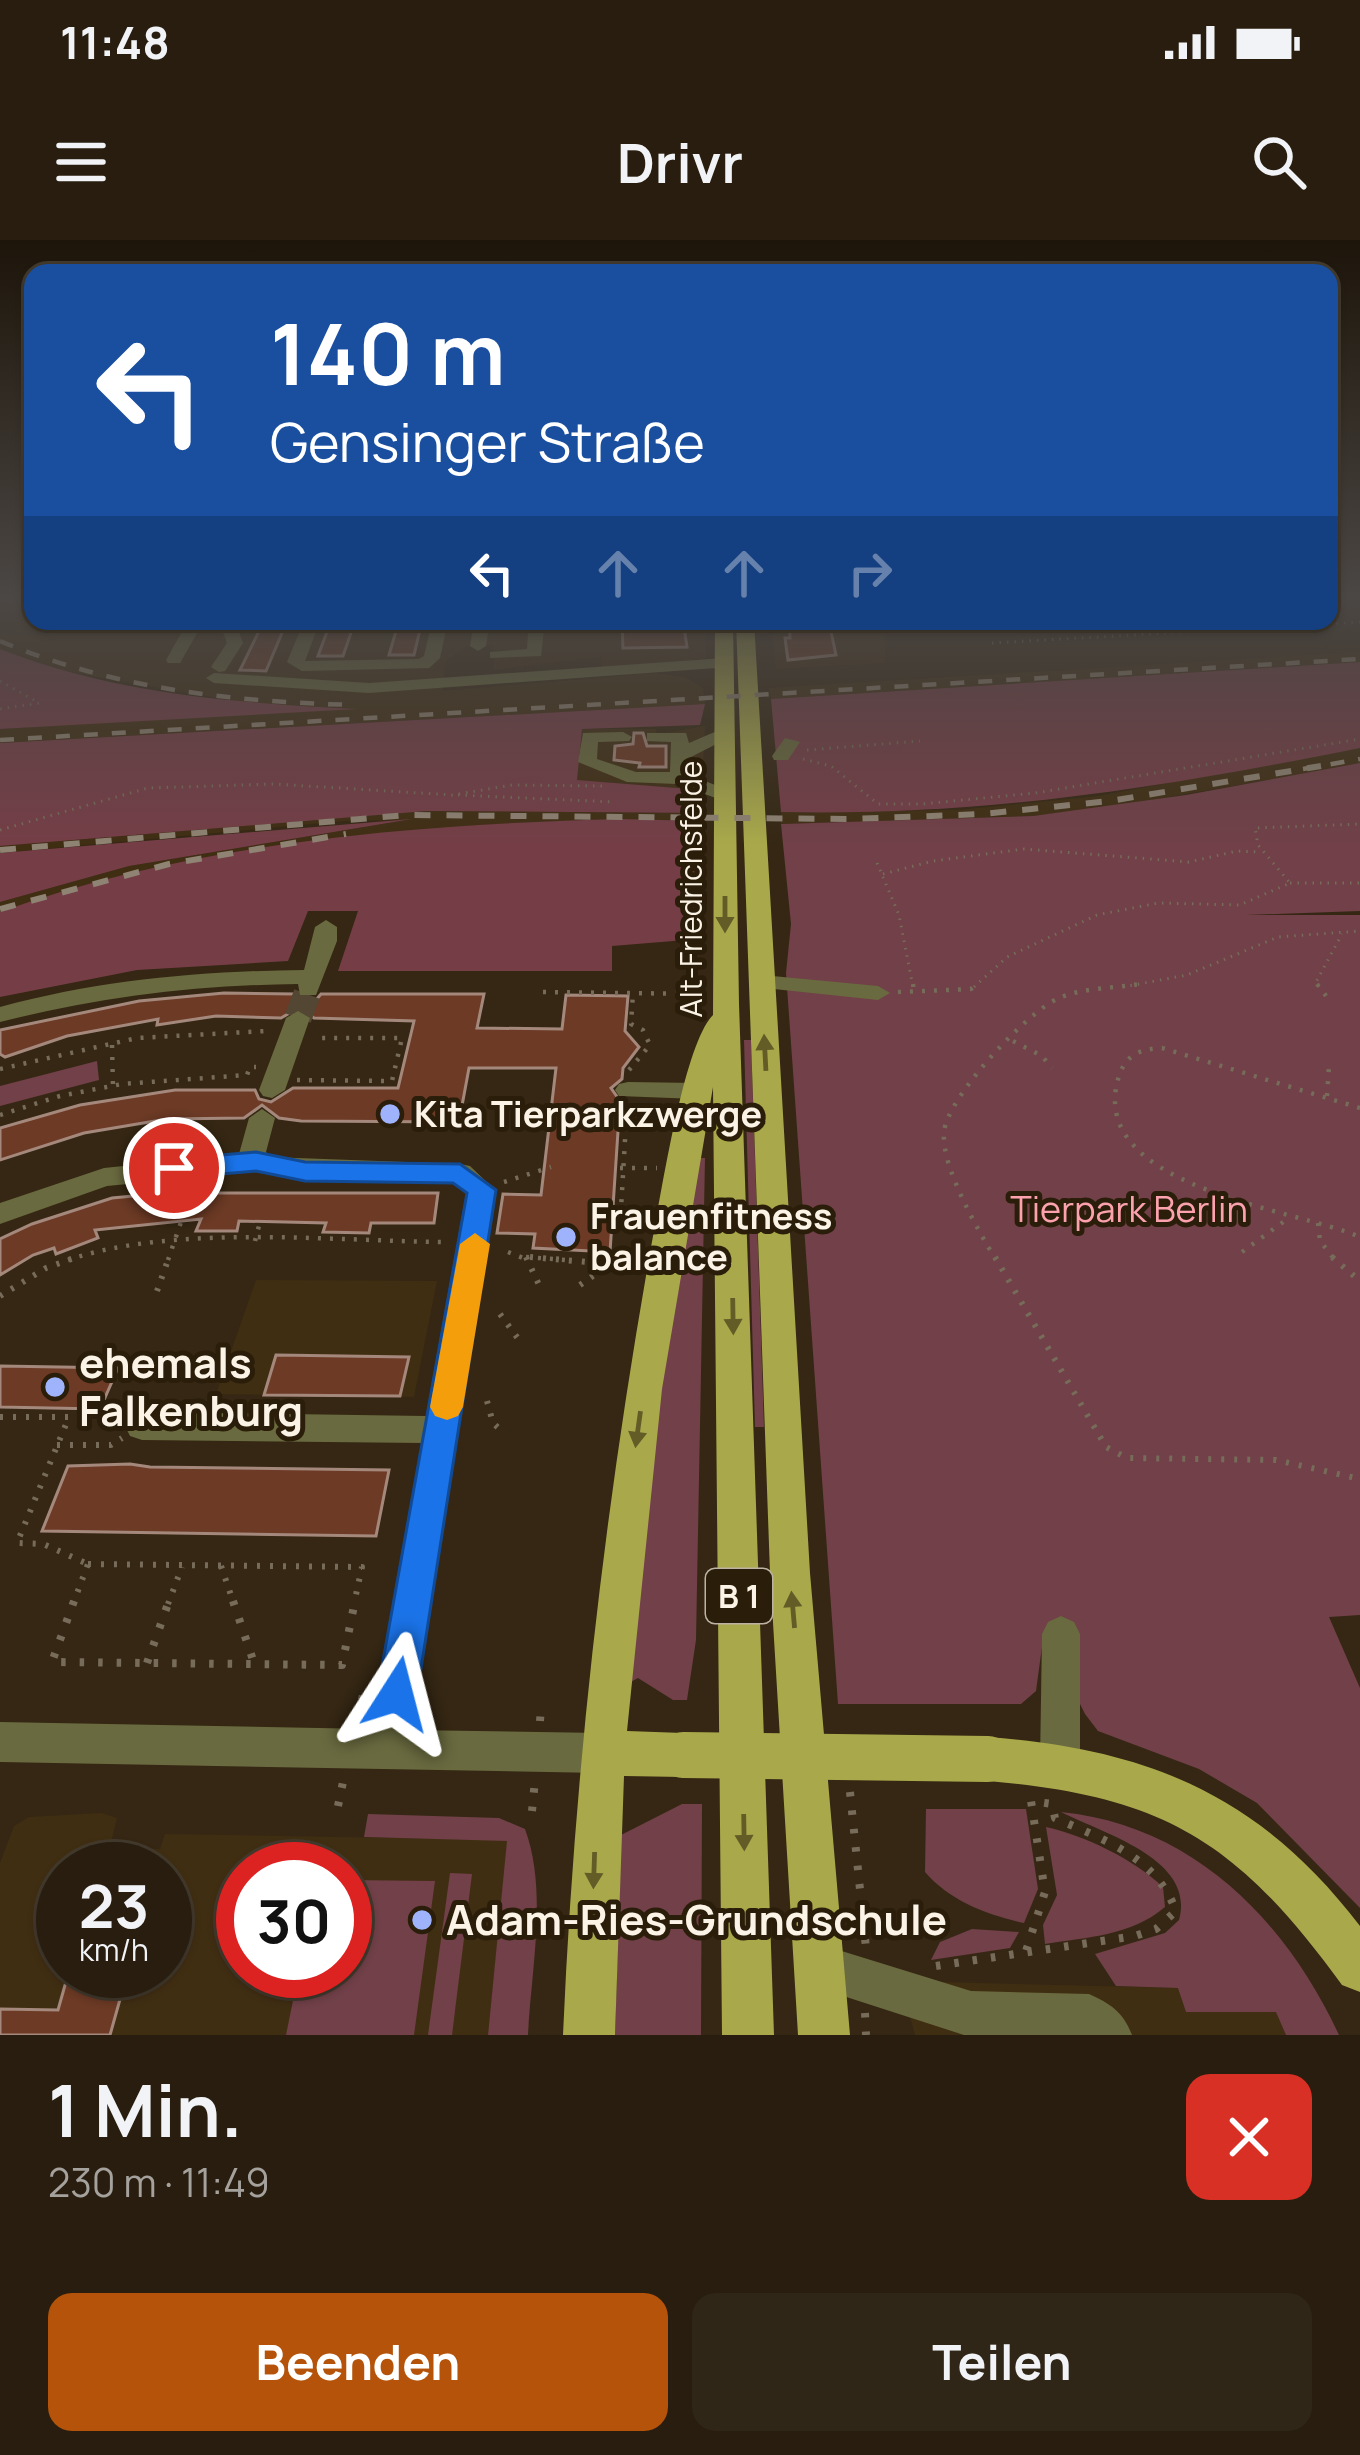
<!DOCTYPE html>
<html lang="de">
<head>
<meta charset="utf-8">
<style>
	:root { --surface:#281d0e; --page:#302617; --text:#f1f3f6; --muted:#a5a29e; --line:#443b2e; --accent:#b45309 }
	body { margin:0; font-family:Manrope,sans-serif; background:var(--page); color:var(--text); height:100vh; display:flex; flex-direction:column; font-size:45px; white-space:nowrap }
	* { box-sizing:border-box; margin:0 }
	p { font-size:39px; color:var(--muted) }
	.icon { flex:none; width:66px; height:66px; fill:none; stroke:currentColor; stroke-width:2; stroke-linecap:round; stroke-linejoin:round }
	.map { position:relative; height:1795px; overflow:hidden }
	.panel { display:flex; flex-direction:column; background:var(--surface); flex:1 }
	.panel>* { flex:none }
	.guide { position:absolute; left:24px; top:24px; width:1314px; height:366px; border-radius:24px; box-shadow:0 3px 9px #0004,0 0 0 3px var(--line); background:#1a4fa0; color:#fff; overflow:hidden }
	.speed { position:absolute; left:36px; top:1602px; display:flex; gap:24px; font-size:60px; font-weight:700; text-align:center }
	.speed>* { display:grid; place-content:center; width:156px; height:156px; border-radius:50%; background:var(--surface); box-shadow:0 3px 9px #0004,0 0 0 3px var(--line); line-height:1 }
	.speed small { font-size:30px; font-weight:400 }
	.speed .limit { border:18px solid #d22; background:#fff; color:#111 }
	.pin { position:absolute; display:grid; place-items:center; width:102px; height:102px; color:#fff; margin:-51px; border:6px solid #fff; border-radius:50%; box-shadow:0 3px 12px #0007 }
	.me { position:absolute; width:132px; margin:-66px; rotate:9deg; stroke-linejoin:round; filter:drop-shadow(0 0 9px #0008) }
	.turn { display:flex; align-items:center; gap:42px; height:252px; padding:0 48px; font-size:54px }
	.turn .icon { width:156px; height:156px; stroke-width:2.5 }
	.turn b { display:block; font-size:84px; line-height:102px }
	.lanes { display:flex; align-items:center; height:114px; padding:0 48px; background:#0003; justify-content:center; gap:60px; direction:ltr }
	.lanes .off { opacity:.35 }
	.round { display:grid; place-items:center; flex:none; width:126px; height:126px; border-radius:24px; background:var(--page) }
	.headline { display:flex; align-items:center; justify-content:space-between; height:204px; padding:0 48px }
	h1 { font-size:72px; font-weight:700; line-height:90px }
	.primary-button { display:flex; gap:24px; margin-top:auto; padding:24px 48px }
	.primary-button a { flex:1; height:138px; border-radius:24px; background:var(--accent); color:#fff; font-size:48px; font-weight:700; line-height:138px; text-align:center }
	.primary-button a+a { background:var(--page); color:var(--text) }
	.status { display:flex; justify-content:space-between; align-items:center; height:84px; padding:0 60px; background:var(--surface); direction:ltr }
	.status svg { height:33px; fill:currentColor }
	header { display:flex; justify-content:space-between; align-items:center; height:156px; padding:0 48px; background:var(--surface); font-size:54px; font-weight:700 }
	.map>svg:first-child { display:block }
	.built { fill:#402e13; fill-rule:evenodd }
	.green { fill:#714048 }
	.forest { fill:#753e47 }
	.building { fill:#6c3a25; stroke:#a4887c; stroke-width:3 }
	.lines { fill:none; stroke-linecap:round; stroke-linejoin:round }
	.minor-tunnel { stroke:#534633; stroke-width:27; stroke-dasharray:27 14; stroke-linecap:butt }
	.path-far3 { stroke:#776b59; stroke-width:3; stroke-dasharray:1.5 6; stroke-linecap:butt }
	.path-far2 { stroke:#776b59; stroke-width:4.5; stroke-dasharray:3 9; stroke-linecap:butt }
	.path-far1 { stroke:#776b59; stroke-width:6; stroke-dasharray:3 10; stroke-linecap:butt }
	.path { stroke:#776b59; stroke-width:8; stroke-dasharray:4.5 14; stroke-linecap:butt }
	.minor { fill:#696a3f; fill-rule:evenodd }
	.major { fill:#a9a94b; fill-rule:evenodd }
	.rail-far1 { stroke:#8f8373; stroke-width:4.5; stroke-dasharray:14 14; stroke-linecap:butt }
	.rail { stroke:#8f8373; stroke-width:6; stroke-dasharray:16 16; stroke-linecap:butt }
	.major-bridge { stroke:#a9a94b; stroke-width:46 }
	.oneway { fill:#635c27 }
	.route { fill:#1a73e8; stroke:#114b97; stroke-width:3 }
	.slow { fill:#f59e0b }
	.poi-dot { fill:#9fb3fd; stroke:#2a1d09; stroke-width:4.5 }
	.labels { text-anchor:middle; stroke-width:10; stroke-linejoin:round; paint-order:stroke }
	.far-street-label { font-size:30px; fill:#fcf3e7; stroke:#2a1d09 }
	.shield { fill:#2a1d09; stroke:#bdb3a4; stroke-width:3 }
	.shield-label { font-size:33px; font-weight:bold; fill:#fcf3e7 }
	.poi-label { font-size:36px; font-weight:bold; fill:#fcf3e7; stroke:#2a1d09; text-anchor:start }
	.park-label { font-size:36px; fill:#fca2af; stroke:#2a1d09 }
	.near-poi-label { font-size:42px; font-weight:bold; fill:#fcf3e7; stroke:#2a1d09; text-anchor:start }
</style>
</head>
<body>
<div class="status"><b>11:48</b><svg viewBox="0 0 49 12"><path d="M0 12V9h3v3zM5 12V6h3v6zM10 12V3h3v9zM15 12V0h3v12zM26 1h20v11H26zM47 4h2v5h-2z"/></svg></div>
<header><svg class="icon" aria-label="menu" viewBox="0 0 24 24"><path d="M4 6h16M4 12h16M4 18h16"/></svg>Drivr<svg class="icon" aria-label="search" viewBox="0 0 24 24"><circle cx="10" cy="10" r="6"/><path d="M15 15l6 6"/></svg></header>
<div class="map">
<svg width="1360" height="1795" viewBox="0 0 1360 1795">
	<rect width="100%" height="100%" fill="#352713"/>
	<g class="built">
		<polygon points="0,354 33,354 33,381 705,381 706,418 677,422 602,429 601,417 494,430 493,405 467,406 446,421 442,451 656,433 685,437 703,448 705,464 0,503 0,489 341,469 251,464 48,428 0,409"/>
		<polygon points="771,381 885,381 885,423 776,429"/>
		<polygon points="1360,412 1360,422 771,459 769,448"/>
		<polygon points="705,486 702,550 576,541 582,489 656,489 656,495"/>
		<polygon points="1360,508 1360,524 1116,566 1033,576 781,584 781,572 957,570 1098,556"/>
		<polygon points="427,571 701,573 701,581 477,585 287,606 142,632 0,672 0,662 129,626 406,580 344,581 0,613 0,606"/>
		<polygon points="256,1040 437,1041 414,1157 216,1154"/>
		<path d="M102,1573l15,5 -8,33 51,-2 5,-15 343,6 -20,195h-488v-172l14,-37 15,-9zM63,1629h102v102h-102zM243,1629h102v102h-102z"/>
		<polygon points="900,1741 1179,1748 1186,1772 1277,1772 1286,1795 915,1795"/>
	</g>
	<g class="green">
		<polygon points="1360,523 1360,671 1246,675 1360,675 1360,1375 1329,1377 1360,1448 1360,1668 1257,1563 1199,1529 1098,1491 1085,1474 1044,1392 1036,1451 1021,1464 838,1464 786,733 791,684 781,584 1033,576 1186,555"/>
		<polygon points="744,800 751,800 764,1187 755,1187"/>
		<polygon points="97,821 99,840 0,866 0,846"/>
		<polygon points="696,918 705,918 696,1400 687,1460 673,1460 638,1438 629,1443 650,1199"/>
		<polygon points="682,1564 702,1564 701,1795 615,1795 621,1595"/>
		<path d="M926,1569h100l12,80 -14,34c-37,-8 -74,-22 -99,-51z"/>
		<path d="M1061,1572c131,13 224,107 278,223h-53l-10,-23h-90l-8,-24 -62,-2 -21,-32 70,-21 14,-13c17,-61 -75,-86 -118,-108z"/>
		<path d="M368,1574l131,4 26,11c23,62 6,141 3,206h-40l19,-194 -143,-4z"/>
		<path d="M1046,1587c40,9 87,32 117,60l2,20c-34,29 -77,30 -120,37l-2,-19 14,-30z"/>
		<polygon points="450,1633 472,1634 452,1795 428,1795"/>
		<polygon points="345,1640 435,1641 414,1795 286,1795 299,1731 345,1731"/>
		<polygon points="972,1689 1019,1692 1010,1708 931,1720 940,1702"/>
	</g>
	<g class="forest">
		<path d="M0,409c113,45 237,54 357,60l-357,20z"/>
		<path d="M1360,422v86c-201,40 -373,68 -579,64l-10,-113z"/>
		<polygon points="705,464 700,485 582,489 577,540 702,550 701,573 427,571 0,606 0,503"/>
		<polygon points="412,579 129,626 0,662 0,613"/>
		<path d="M621,579l80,2 -3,118 -86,7v25h-274l20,-60h-50l-20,50 -151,9 -137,27v-85c192,-70 418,-88 621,-93z"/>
	</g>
	<g class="building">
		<polygon points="264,381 287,381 266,431 240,430"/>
		<polygon points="331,381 355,381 343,416 318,416"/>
		<polygon points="399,381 422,381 414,415 389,415"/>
		<polygon points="622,381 683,381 687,407 623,408"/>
		<polygon points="789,381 830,387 836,415 788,420 785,398 790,398"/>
		<polygon points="634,493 643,493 647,506 666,506 666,527 639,527 640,523 614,520 615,506 633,504"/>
		<polygon points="224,753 295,754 300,760 316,760 321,754 484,754 477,788 562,789 566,755 628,756 625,791 639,807 623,828 622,839 611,848 620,861 610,1012 533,1008 535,994 497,993 503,954 541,955 556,828 469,828 459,882 301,881 279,878 262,865 244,878 167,879 84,893 0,920 0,888 80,865 175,850 255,850 259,859 271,862 293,848 398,848 414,781 314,778 300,767 281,778 216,776 157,785 158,779 67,796 5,817 0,814 0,790 139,761"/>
		<polygon points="186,951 192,953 438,953 434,983 371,983 369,993 323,992 326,983 239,981 237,991 196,991 201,979 95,990 98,998 56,1014 54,1008 33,1015 0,1035 0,999 32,984 112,958"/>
		<polygon points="276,1115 409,1117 400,1156 264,1155"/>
		<polygon points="0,1126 118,1128 100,1169 0,1167"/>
		<polygon points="130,1224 150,1227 389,1230 376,1296 42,1291 68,1226"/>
		<polygon points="69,1731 128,1731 110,1795 0,1795 0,1769 58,1770"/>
	</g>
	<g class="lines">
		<polyline class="minor-tunnel" points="298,778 307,754"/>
		<g class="path-far3">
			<polyline points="992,403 1360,382"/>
			<polyline points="0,441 39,463 0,469"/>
			<polyline points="807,510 920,501"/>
			<polyline points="803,519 831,526 878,564 922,564 1035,553 1360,499"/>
			<polyline points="458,555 614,562"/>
			<polyline points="0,590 148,548 274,544 452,555 512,545 605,546"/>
			<polyline points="877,623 899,675 913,747"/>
			<polyline points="883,634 933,621 1024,609 1189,622 1237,611 1260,612"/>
			<polyline points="1290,643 1360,643"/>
			<polyline points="974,747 1007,717 1097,675 1158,663 1240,665 1290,643 1258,605 1255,588 1360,584"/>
			<polyline points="1123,747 1187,735 1278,697 1360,691"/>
			<polyline points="1319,747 1316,742 1342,694"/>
		</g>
		<g class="path-far2">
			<polyline points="913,744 914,751"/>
			<polyline points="1317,744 1327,757"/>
			<polyline points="543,752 701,754"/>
			<polyline points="898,752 971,749 977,744"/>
			<polyline points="1013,801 1042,816 1052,828"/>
			<polyline points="112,805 113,847"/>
			<polyline points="0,829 137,798 266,791"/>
			<polyline points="629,830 650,805 643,790 631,784 633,753"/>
			<polyline points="297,840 392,841 402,798 317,798"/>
			<polyline points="1327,856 1329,826"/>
			<path d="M1360,868l-198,-60c-21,1 -36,6 -43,28 -36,112 178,133 241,161"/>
			<polyline points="0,875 60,856 122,844 247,835 250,827 256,827"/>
			<polyline points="620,928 657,928"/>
			<polyline points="504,942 551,927"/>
			<polyline points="1318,983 1320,1001 1335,1020"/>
			<polyline points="620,986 627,866"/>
			<polyline points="255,1001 260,982"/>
			<polyline points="508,1012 528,1020"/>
			<polyline points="1242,1012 1290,977"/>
			<polyline points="526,1017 566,1020"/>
			<path d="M68,1020c106,-36 263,-19 377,-18"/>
			<polyline points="168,1020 181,982"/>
			<path d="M996,1020c-18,-30 -55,-93 -52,-128 3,-34 81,-118 113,-133 23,-11 57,-11 83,-15"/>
		</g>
		<g class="path-far1">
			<polyline points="526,1017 540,1047"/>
			<polyline points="530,1017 610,1024"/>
			<polyline points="995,1017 1106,1207 1127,1218 1276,1220 1360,1239"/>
			<polyline points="1332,1017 1360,1041"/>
			<polyline points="580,1045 610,1024 637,1022"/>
			<polyline points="157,1051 169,1017"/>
			<polyline points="0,1056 46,1028 77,1017"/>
			<polyline points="500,1074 522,1104"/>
			<polyline points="487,1161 493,1183 504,1193"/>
			<polyline points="0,1177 69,1177 17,1303 43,1304 88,1324"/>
			<polyline points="57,1205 111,1205 122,1198"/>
			<polyline points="88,1324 362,1327 354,1364"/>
			<polyline points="221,1326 234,1364"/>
			<polyline points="73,1364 88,1324"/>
			<polyline points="168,1364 182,1327"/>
		</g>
		<g class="path">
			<polyline points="74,1361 52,1422 342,1425 355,1361"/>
			<polyline points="233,1361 254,1423"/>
			<polyline points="147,1423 169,1361"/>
			<polyline points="357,1478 363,1455"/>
			<polyline points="540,1481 541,1468"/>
			<polyline points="850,1552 866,1708"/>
			<polyline points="338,1566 343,1542"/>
			<polyline points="532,1571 535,1540"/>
			<path d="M936,1726l199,-30 21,-7 20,-18c-20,-54 -72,-71 -121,-93l-3,-14 -21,-3 14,91 -19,59"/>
			<polyline points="865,1773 866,1795"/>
		</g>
		<g class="minor">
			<polygon points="188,381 204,381 180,423 168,423 166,420"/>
			<polygon points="228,381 244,381 239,392 243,403 225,431 219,432 211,427 227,403 223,392"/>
			<polygon points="304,381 320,381 305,421 419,419 424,416 432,381 448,381 440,418 429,428 302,431 287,422"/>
			<polygon points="474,381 490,381 486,406 478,411 470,406"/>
			<polygon points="529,381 545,381 541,416 490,418 490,412 527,409"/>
			<polygon points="724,418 730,419 730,427 369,453 214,443 206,438 214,433 369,443"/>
			<polygon points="724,488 733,493 730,497 689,518 689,535 731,551 734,555 724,561 677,544 627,542 578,522 583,493 623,492 632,497 629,501 598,502 597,519 636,532 670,532 671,502 647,501 647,493 686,493 689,503"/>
			<polygon points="785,498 800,502 788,520 774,520 772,516"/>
			<path d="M326,680l11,7v14l-21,54h-16l-2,-11c-102,1 -199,13 -298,38v-15c100,-27 200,-36 304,-37l11,-43z"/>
			<polygon points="762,735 878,746 890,753 878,760 754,747 750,742 754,737"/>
			<polygon points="298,771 310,778 285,850 272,858 263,856 259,850 286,778"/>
			<polygon points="628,842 697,843 710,851 697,859 619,856 615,850 619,844"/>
			<polygon points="262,869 275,878 266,912 270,917 460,924 470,926 495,950 410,1490 601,1493 615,1499 621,1513 615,1527 601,1533 0,1522 0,1482 370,1489 422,1203 142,1200 130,1196 125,1186 130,1176 142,1172 426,1176 466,953 453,942 252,932 107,946 0,984 0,963 104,928 239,914 249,878"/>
			<polygon points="1061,1376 1074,1382 1080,1394 1080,1523 1074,1537 1060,1543 1046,1537 1040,1523 1042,1394 1048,1382"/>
			<path d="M819,1704l152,47 118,3c21,9 35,19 43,41h-168l-161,-52 -7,-16 7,-16z"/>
		</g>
		<g class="major">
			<path d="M715,381h18l6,383 35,1031h-52l-9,-948 -51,302 -35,342 56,2 16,6 7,16 -7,16 -16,6 -59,-1 -9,259h-52c12,-277 44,-548 94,-821 8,-42 29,-172 56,-199z"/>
			<polygon points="736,381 754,381 810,1333 850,1795 798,1795 770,1333"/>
			<path d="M988,1497c160,12 272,58 372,189v66l-18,-7c-104,-143 -177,-189 -354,-204l-16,-6 -7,-16 7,-16z"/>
		</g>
		<g class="rail-far1">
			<path d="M0,401c115,48 232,61 356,64"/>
			<polyline points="0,500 1360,419"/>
			<polyline points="1303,529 1360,519"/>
		</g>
		<g class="rail">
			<polyline points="0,610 406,575 852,579 982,574 1110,561 1321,526"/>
			<polyline points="0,669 169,624 346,594"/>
		</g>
		<polyline class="major-bridge" points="683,1515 988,1519"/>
	</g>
	<defs><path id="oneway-solid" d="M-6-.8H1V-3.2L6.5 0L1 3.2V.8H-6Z" transform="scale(3)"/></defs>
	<g class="oneway">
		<use href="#oneway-solid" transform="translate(725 674) rotate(90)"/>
		<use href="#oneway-solid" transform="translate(765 813) rotate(-93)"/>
		<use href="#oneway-solid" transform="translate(733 1076) rotate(89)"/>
		<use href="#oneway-solid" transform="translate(638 1189) rotate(98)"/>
		<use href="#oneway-solid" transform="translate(793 1370) rotate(-95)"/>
		<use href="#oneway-solid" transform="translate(744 1592) rotate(89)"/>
		<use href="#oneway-solid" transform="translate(594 1630) rotate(92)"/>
	</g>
	<linearGradient id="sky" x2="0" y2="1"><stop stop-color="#1d150a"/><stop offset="0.59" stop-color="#4b4744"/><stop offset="1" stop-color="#4b4744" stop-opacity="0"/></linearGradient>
	<rect width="1360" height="605" fill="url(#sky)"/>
	<polygon class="route" points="256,912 305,922 460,924 496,950 417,1454 411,1467 397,1473 383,1467 377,1454 467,953 453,943 305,941 256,931 174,938 160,928 174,919"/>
	<polygon class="slow" points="475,993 490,1004 463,1167 458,1176 447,1180 435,1176 430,1167 460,1004"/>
	<g class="poi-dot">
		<circle cx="390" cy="874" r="12"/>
		<circle cx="566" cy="997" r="12"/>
		<circle cx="55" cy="1147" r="12"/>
		<circle cx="422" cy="1680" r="12"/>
	</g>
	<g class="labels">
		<g class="far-street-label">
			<text transform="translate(692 649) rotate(-90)" y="10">Alt-Friedrichsfelde</text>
		</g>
		<rect class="shield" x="706" y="1329" width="66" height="54" rx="9"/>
		<g class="shield-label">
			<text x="739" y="1368">B 1</text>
		</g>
		<g class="poi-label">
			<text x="414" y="887">Kita Tierparkzwerge</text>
			<text x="590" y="989">Frauenfitness<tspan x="590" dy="41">balance</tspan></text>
		</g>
		<g class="park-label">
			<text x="1129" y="982">Tierpark Berlin</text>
		</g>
		<g class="near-poi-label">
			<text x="79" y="1138">ehemals<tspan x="79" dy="48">Falkenburg</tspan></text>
			<text x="446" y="1695">Adam-Ries-Grundschule</text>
		</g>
	</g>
</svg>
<div class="speed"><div>23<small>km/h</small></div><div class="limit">30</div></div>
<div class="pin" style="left:174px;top:928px;background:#d93025"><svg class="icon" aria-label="arrive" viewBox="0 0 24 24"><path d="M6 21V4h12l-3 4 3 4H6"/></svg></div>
<svg class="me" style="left:397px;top:1454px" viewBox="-20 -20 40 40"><path d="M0-17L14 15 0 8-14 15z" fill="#1a73e8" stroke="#fff" stroke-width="4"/></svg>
<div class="guide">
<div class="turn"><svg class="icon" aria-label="left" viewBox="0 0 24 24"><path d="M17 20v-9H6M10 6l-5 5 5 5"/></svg><div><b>140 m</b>Gensinger Straße</div></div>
<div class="lanes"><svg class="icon" aria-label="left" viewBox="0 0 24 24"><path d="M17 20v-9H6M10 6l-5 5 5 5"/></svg><svg class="icon off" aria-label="ahead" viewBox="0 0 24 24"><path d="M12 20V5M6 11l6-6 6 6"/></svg><svg class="icon off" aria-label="ahead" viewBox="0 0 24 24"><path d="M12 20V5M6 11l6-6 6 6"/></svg><svg class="icon off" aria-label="right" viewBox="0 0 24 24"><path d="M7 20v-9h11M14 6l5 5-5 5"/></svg></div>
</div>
</div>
<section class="panel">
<div class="headline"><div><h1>1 Min.</h1><p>230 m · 11:49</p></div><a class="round" style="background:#d93025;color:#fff"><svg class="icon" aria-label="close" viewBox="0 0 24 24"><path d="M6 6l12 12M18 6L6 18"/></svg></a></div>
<div class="primary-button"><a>Beenden</a><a>Teilen</a></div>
</section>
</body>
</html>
